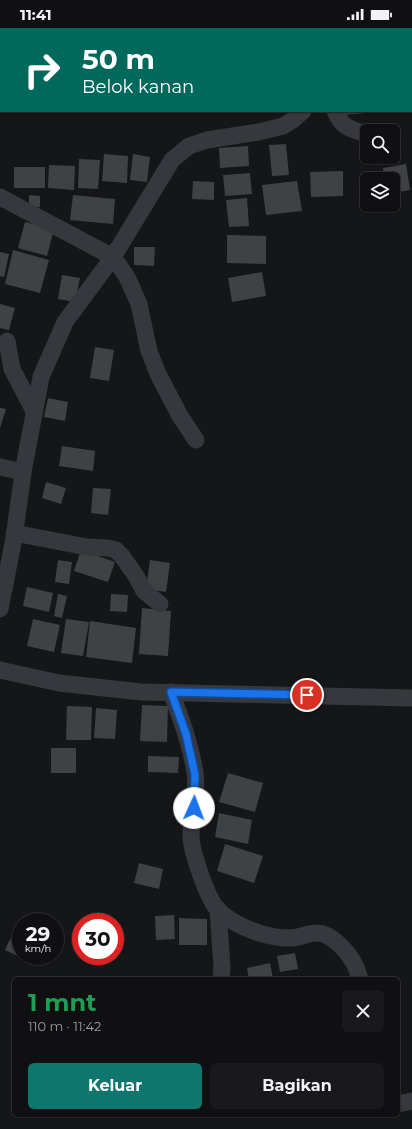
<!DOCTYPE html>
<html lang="id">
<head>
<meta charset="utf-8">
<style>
	:root { --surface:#101012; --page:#19191b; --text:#f1f3f6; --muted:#9c9d9f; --line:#303032; --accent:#0f766e }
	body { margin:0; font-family:Montserrat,sans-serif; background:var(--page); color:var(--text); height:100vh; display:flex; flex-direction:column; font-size:15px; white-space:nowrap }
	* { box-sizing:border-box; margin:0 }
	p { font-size:13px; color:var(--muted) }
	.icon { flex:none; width:22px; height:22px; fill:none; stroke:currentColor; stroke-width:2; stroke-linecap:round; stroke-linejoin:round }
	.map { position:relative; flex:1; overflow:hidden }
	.sheet { position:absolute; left:12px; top:949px; width:388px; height:140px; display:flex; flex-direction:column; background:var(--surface); border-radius:6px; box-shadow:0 1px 3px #0004,0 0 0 1px var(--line) }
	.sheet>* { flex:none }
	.guide { position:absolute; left:0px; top:0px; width:412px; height:84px; box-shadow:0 1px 3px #0004,0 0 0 1px var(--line); background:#00695c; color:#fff; overflow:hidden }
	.controls { position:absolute; left:360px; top:96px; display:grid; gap:8px }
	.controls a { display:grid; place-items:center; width:40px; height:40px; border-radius:6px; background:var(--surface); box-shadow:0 1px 3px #0004,0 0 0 1px var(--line); font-size:20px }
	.speed { position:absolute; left:12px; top:885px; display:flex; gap:8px; font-size:20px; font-weight:700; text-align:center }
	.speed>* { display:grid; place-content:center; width:52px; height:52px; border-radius:50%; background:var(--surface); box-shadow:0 1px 3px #0004,0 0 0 1px var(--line); line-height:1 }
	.speed small { font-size:10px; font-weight:400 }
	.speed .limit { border:6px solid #d22; background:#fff; color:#111 }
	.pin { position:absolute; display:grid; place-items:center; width:34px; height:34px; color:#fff; margin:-17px; border:2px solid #fff; border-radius:50%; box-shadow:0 1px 4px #0007 }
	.me { position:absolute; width:44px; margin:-22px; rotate:2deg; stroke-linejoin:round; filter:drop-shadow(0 0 3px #0008) }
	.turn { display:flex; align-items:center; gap:14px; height:84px; padding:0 16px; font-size:18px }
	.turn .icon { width:52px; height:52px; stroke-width:2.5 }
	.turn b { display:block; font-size:28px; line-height:34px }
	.round { display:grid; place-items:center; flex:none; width:42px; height:42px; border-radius:6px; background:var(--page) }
	.summary { display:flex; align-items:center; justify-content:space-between; height:68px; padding:0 16px }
	h1 { font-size:24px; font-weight:700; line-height:30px; color:#1e9e55 }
	.action { display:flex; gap:8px; margin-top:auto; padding:8px 16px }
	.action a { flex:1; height:46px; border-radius:6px; background:var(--accent); color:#fff; font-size:16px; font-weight:700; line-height:46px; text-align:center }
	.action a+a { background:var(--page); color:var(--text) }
	.status { display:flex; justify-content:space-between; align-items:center; height:28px; padding:0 20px; background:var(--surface); direction:ltr }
	.status svg { height:11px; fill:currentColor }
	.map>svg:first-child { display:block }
	.building { fill:#3f4145 }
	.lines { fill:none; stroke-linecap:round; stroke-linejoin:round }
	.minor { stroke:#36383d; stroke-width:17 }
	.route-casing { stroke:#114b97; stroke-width:10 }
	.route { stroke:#1a73e8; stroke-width:7 }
</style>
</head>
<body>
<div class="status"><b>11:41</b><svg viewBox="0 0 49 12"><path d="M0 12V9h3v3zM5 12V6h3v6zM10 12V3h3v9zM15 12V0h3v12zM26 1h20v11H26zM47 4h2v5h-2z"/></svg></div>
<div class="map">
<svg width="412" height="1101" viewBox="0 0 412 1101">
	<rect width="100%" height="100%" fill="#151618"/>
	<g class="building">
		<polygon points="342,83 364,83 365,85 342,87"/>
		<polygon points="286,116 289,147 272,148 269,117"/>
		<polygon points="248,118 249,138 220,140 219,120"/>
		<polygon points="104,126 128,128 127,155 102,153"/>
		<polygon points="133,126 150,129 147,154 130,152"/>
		<polygon points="79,131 100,132 98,161 78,160"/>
		<polygon points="406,136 410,162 393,165 393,151 385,151 383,140"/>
		<polygon points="49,137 75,138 74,162 48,160"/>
		<rect x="14" y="139" width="31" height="21"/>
		<polygon points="343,143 343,168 311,169 310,144"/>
		<polygon points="250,145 252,166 225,168 223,147"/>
		<polygon points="193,153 214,154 214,172 192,171"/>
		<polygon points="297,153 302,183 266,187 262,157"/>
		<polygon points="29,167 40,168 40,179 29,179"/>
		<polygon points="73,167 115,171 113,196 70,192"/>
		<polygon points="247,170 249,198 229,199 226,172"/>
		<polygon points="25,194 54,201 47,228 18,220"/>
		<polygon points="227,207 266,208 266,236 227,235"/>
		<polygon points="134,219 155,219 154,238 134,237"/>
		<polygon points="13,222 49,232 40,265 5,256"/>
		<polygon points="0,224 9,226 4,249 0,248"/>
		<polygon points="262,244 266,268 232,274 228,250"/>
		<polygon points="62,247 80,250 75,274 58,271"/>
		<polygon points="0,276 15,280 9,302 0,300"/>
		<polygon points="95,319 114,322 109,353 90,350"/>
		<polygon points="48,370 68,374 65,393 44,389"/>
		<polygon points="0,380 6,381 0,400"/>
		<polygon points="62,418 95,423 93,443 59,438"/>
		<polygon points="46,454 66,460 61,476 42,470"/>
		<polygon points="93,460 111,461 108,487 91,485"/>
		<polygon points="81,522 115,534 108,554 74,543"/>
		<polygon points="58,532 72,534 69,556 55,554"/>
		<polygon points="150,532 170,535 166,564 146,561"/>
		<polygon points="27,559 53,565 49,584 23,578"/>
		<polygon points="58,566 67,568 62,590 54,588"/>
		<polygon points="111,566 128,567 127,584 110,583"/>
		<polygon points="142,580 171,583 168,628 139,626"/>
		<polygon points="33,591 60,597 54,624 27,618"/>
		<polygon points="66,591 89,594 83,628 61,625"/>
		<polygon points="90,593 136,600 132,635 86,629"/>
		<polygon points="142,677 168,678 167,714 140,713"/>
		<polygon points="67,678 92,679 91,712 66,712"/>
		<polygon points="96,680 117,682 115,711 94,710"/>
		<rect x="51" y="720" width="25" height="25"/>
		<polygon points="148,728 179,729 178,745 148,744"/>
		<polygon points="228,745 263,755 255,784 219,774"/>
		<polygon points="219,785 252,792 248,816 215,809"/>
		<polygon points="225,816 263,828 254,855 217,843"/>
		<polygon points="139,835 163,841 159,861 134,855"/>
		<polygon points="174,887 175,911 156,912 155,888"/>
		<polygon points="179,890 207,891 207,917 179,917"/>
		<polygon points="10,911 21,916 21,928 26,928 24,931 5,922"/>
		<polygon points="295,925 298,941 280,944 277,928"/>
		<polygon points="270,935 273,951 249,951 247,940"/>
	</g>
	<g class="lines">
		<g class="minor">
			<polyline points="323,0 323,1"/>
			<polyline points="411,17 412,15"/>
			<path d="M335,83c7,17 15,18 32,23"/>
			<polyline points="0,169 113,229 127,249 139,276 149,323 158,346 180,388 196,412"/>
			<polyline points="7,313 12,341 34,383"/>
			<polyline points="0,439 23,444"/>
			<polyline points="14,505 87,519 108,520 116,522 122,528 136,548 144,563 160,576"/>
			<polyline points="0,581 14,510 23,444 41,349 65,294 113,229 172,132 189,118 207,112 259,104 283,98 293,92 303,83"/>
			<polyline points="0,642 59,655 141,664 412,670"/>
			<path d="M171,664c10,27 20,53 24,81 3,21 -4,43 -4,64 1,16 16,61 27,73 17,17 49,28 72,28 9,0 18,-5 27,-5 15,0 31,19 38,32 2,4 3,9 5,14"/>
			<polyline points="218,881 222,939 221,951"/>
			<polyline points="398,1076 412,1073"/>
		</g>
	</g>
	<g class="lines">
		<defs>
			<polyline id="route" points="194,780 195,747 186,706 171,664 307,667"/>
		</defs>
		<use href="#route" class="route-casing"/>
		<use href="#route" class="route"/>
	</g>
</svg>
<div class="controls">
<a><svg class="icon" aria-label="search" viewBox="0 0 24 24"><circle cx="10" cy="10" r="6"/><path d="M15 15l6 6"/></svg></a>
<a><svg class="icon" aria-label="layers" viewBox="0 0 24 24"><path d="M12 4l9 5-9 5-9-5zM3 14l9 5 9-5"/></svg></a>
</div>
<div class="speed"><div>29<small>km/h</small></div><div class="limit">30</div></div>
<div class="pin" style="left:307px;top:667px;background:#d93025"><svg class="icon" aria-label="arrive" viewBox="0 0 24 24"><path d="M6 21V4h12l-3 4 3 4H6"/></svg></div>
<svg class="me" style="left:194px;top:780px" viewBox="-20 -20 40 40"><circle r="19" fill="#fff"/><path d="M0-13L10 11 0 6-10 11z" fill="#1a73e8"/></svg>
<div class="guide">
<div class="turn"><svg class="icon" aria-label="right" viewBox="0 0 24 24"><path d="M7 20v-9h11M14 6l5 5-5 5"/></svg><div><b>50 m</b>Belok kanan</div></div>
</div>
<section class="sheet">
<div class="summary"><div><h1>1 mnt</h1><p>110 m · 11:42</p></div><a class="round"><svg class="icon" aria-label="close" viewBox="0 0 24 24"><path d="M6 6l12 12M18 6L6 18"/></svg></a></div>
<div class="action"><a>Keluar</a><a>Bagikan</a></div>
</section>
</div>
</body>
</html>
